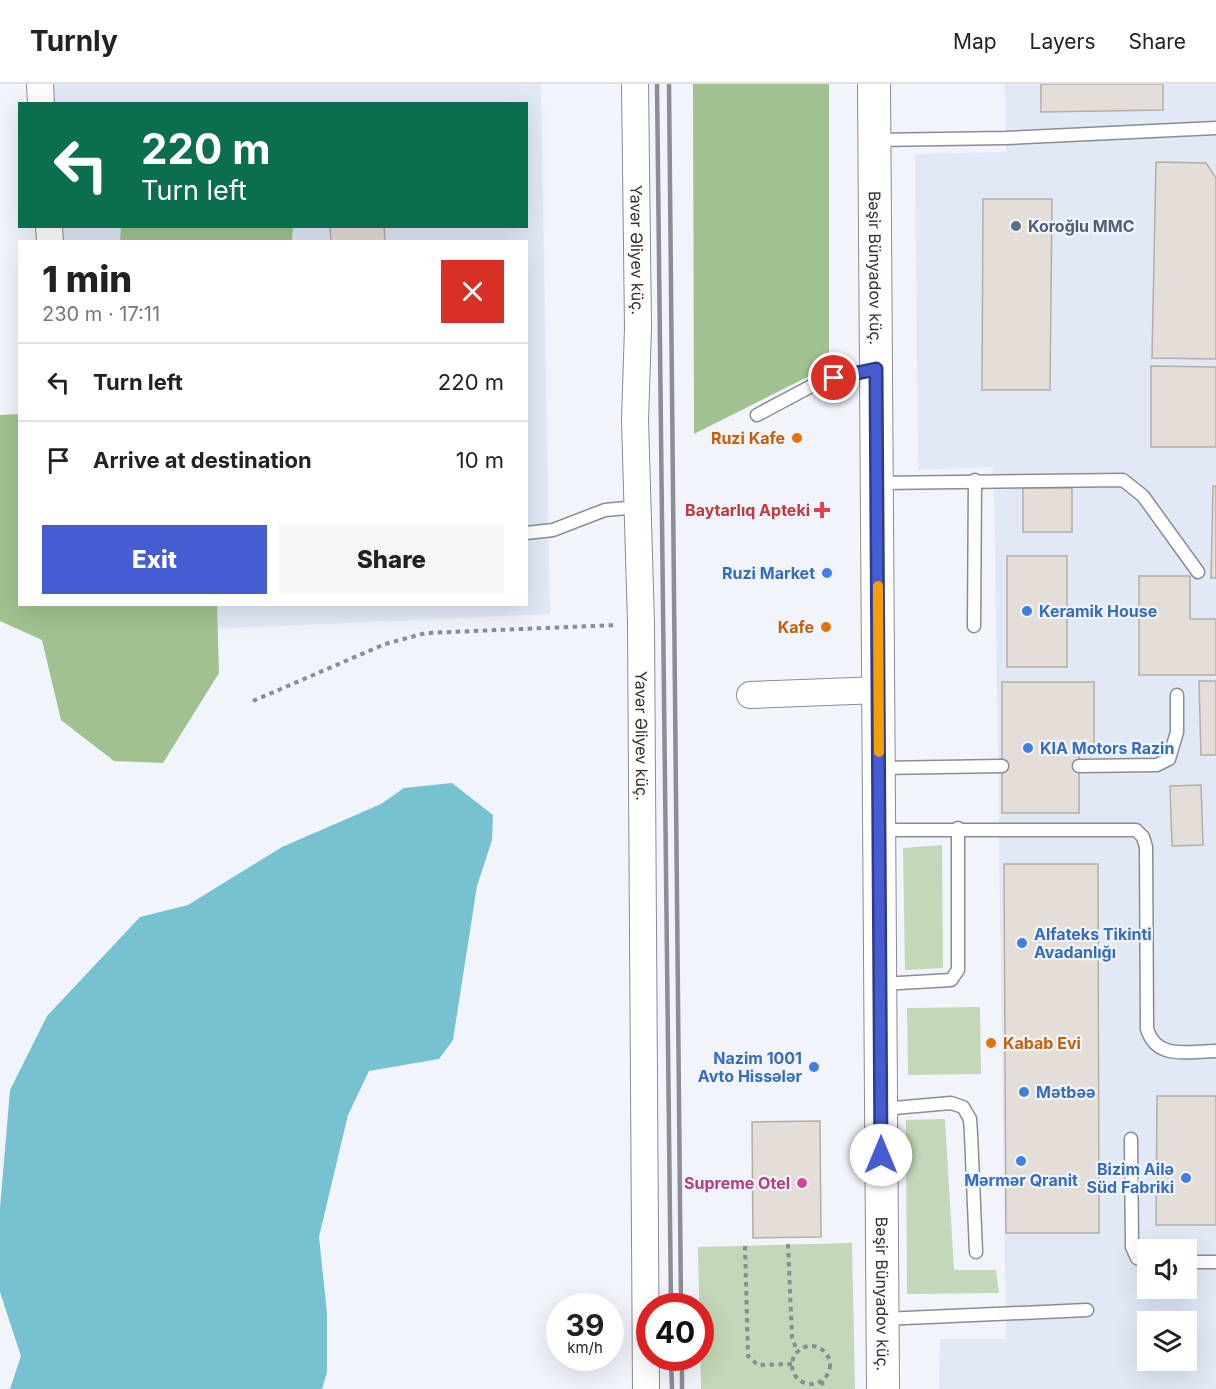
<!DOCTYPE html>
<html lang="en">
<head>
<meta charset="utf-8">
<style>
	:root { --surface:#fff; --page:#f6f6f6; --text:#222; --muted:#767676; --line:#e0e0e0; --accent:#465dd1 }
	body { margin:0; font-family:Inter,sans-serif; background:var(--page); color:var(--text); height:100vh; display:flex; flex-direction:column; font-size:22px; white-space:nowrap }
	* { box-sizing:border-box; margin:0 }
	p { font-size:20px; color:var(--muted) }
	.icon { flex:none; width:33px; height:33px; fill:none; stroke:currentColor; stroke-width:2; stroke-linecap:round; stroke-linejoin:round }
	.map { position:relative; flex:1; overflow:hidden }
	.side { position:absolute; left:18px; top:156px; width:510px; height:366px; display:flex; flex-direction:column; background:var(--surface); border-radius:0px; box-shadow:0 6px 24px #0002 }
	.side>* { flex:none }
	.banner { position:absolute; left:18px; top:18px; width:510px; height:126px; border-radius:0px; box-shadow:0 6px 24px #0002; background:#0b6e4f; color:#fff; overflow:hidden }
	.tools { position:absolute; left:1137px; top:1155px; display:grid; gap:12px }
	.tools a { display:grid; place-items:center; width:60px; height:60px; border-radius:0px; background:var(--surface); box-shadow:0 6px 24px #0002; font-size:30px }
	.speed { position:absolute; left:546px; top:1209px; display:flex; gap:12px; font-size:30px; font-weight:700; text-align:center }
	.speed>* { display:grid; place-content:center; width:78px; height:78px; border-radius:50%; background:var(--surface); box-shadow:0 6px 24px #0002; line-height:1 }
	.speed small { font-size:15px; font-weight:400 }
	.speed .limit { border:9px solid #d22; background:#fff; color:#111 }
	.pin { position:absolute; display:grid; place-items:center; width:51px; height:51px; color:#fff; margin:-26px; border:3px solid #fff; border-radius:50%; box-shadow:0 2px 6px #0007 }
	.me { position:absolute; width:66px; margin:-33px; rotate:0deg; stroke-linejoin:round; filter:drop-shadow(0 0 4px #0008) }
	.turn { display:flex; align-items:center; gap:21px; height:126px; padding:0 24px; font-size:27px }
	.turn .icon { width:78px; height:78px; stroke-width:2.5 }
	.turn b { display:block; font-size:42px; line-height:51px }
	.round { display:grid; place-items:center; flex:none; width:63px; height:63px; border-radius:0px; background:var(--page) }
	.headline { display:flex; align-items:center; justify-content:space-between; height:102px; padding:0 24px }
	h1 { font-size:36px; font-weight:800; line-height:45px }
	.button { display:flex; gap:12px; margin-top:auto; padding:12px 24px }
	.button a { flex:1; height:69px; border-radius:0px; background:var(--accent); color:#fff; font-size:24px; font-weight:800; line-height:69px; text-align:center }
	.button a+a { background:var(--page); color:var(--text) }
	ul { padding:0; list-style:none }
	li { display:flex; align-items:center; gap:18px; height:78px; padding:0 24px; border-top:2px solid var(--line) }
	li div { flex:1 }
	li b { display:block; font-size:22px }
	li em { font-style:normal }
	header { display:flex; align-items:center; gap:36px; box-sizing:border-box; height:84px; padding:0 30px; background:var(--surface); border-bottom:2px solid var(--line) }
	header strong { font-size:28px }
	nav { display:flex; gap:33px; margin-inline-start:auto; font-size:21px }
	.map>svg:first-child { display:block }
	.built { fill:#e1e9f7; fill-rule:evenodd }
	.green { fill:#c3d8b8 }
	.forest { fill:#a1c290 }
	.water { fill:#77c2d0 }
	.building { fill:#e4ddd8; stroke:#b4ada8; stroke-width:1.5 }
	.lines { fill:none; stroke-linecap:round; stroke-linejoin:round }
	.service-casing { stroke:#898d93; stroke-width:15 }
	.minor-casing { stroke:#898d93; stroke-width:28 }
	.tertiary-casing { stroke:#898d93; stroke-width:34 }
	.path { stroke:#8b8d92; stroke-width:4; stroke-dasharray:4.5 4.5; stroke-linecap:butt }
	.service { stroke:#fff; stroke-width:12 }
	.minor { stroke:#fff; stroke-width:26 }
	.tertiary { stroke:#fff; stroke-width:32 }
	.rail { stroke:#8c8e93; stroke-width:4.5 }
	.route-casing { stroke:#2e3c88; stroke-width:15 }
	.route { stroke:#465dd1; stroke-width:10 }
	.slow { stroke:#f59e0b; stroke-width:10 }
	.service-dot { fill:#5c6f8a; stroke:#f1f4fb; stroke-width:2 }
	.food-dot { fill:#e8710a; stroke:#f1f4fb; stroke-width:2 }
	.health-dot { fill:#e0444e; stroke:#f1f4fb; stroke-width:2 }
	.shop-dot { fill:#3f7fe0; stroke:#f1f4fb; stroke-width:2 }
	.hotel-dot { fill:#d1479c; stroke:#f1f4fb; stroke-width:2 }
	.labels { text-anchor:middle; stroke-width:4.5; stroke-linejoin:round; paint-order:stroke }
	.service-label { font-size:16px; font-weight:bold; fill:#4e5e75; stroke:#f1f4fb; text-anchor:start }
	.street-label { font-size:16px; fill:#2d2f31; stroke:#f1f4fb }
	.food-label { font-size:16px; font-weight:bold; fill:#c56008; stroke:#f1f4fb; text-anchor:end }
	.health-label { font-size:16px; font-weight:bold; fill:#be3a42; stroke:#f1f4fb; text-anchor:end }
	.shop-label { font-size:16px; font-weight:bold; fill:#366cbe; stroke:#f1f4fb; text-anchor:start }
	.hotel-label { font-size:16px; font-weight:bold; fill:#b23c85; stroke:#f1f4fb; text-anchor:end }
</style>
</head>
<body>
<header>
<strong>Turnly</strong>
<nav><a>Map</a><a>Layers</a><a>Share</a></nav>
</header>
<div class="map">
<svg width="1216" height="1305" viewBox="0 0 1216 1305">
	<rect width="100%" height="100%" fill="#f1f4fb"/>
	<g class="built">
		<polygon points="47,0 541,0 550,530 74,551 72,521 526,520 526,158 55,158 54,143 526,142 526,20 48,20"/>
		<path d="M1005,0h211v1305h-277l1,-50h66l-12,-859 -2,-13 -74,3 -3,-316 91,-2zM1148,1166h38v38h-38zM1148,1238h38v38h-38z"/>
	</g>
	<g class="green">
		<polygon points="942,761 943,884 905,886 903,764"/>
		<polygon points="980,923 981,990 908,991 907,924"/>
		<polygon points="945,1035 954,1186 996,1186 999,1209 907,1210 906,1036"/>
		<polygon points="852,1159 855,1305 701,1305 698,1163"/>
	</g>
	<g class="forest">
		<polygon points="693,0 829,0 829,282 694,350"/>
		<polygon points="121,143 121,142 293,143 292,157 120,157"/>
		<polygon points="19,330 20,520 217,521 219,589 163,679 114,677 61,636 42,556 0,537 0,331"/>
	</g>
	<polygon class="water" points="452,699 493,731 492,756 477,802 453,956 439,975 369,987 348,1031 319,1153 327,1229 327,1288 322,1305 10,1305 21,1272 0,1208 0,1124 10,1006 47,932 140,833 188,821 282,763 381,720 404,704"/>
	<g class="building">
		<polygon points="1041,0 1163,0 1163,26 1041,28"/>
		<polygon points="1156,78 1206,79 1216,94 1216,275 1152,274"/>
		<polygon points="983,115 1052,115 1050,306 982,306"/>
		<polygon points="330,142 384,142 385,158 331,158"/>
		<polygon points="1151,282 1216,283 1216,363 1151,363"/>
		<polygon points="1213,402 1216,402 1216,494 1211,494"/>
		<rect x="1023" y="404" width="49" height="44"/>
		<rect x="1007" y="472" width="60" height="111"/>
		<polygon points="1139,492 1190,492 1190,535 1216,535 1216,591 1139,591"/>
		<polygon points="1199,597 1216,597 1216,671 1201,671"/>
		<polygon points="1002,598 1094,598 1094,667 1079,667 1079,729 1002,729"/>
		<polygon points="1201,701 1203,761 1172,762 1170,702"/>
		<polygon points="1004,780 1098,780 1099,1149 1006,1149"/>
		<polygon points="1157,1012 1216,1012 1216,1141 1156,1141"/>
		<polygon points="820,1037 821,1153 753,1154 752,1038"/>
	</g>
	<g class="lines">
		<defs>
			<g id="service">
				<polyline points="875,56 1005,54 1216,44"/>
				<polyline points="757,331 819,298 875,285"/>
				<polyline points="878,399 1123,396 1143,412 1198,488"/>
				<polyline points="526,449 553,446 605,426 638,423"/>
				<polyline points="974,542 975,396"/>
				<polyline points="1079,682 1157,681 1169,675 1177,648 1177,611"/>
				<polyline points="880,684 1002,682"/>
				<path d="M881,746h255l7,7 3,10 1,182c10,32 42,22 69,22"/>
				<polyline points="882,900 951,896 958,886 958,744"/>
				<polyline points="882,1025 951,1019 963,1023 970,1035 971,1050 976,1168"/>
				<polyline points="1131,1055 1132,1163 1137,1174 1148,1178"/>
				<polyline points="1186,1178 1216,1178"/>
				<polyline points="883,1235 1087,1226"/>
			</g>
			<g id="minor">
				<polyline points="40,0 41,20"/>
				<path id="s1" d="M635,0l3,244 -3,92 6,204 5,765"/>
				<polyline points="49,142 50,158"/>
				<polyline points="750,611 879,606"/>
			</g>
			<g id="tertiary">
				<path id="s2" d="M874,0l9,1305"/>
			</g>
		</defs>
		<use href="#service" class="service-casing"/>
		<use href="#minor" class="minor-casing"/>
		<use href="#tertiary" class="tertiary-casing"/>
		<g class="path">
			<polyline points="253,617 385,560 426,549 617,541"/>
			<polyline points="788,1160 792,1253 797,1267"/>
			<polyline points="745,1162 748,1272 758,1281 792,1280"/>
			<circle cx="811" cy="1281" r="19"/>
			<polyline points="822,1297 823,1305"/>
		</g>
		<use href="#service" class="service"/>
		<use href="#minor" class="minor"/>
		<use href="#tertiary" class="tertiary"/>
		<g class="rail">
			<polyline points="657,0 671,1222"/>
			<polyline points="669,0 681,1222"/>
			<polyline points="671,1274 672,1305"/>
			<polyline points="682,1274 682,1305"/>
		</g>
	</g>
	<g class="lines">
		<defs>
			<polyline id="route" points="834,294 876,285 881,1071"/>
		</defs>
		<use href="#route" class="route-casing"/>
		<use href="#route" class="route"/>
		<polyline class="slow" points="878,502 879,668"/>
	</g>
	<circle class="service-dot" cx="1016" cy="142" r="6"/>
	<g class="food-dot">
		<circle cx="797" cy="354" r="6"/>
		<circle cx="826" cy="543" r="6"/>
		<circle cx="991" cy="959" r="6"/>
	</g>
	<path class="health-dot" d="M819 417h6v6h6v6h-6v6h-6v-6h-6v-6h6z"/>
	<g class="shop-dot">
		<circle cx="827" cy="489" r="6"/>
		<circle cx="1027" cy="527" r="6"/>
		<circle cx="1028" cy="664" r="6"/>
		<circle cx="1022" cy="859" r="6"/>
		<circle cx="814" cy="983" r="6"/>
		<circle cx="1024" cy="1008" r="6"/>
		<circle cx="1021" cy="1077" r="6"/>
		<circle cx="1186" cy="1094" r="6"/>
	</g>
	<circle class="hotel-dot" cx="802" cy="1099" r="6"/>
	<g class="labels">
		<g class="service-label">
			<text x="1028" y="148">Koroğlu MMC</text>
		</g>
		<g class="street-label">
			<text dy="6" stroke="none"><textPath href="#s1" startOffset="166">Yavər Əliyev küç.</textPath></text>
			<text dy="6" stroke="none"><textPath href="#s2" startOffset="184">Bəşir Bünyadov küç.</textPath></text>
			<text dy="6" stroke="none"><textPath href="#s1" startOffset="652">Yavər Əliyev küç.</textPath></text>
			<text dy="6" stroke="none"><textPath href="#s2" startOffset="1210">Bəşir Bünyadov küç.</textPath></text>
		</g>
		<g class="food-label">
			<text x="785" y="360">Ruzi Kafe</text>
			<text x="814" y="549">Kafe</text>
			<text x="1003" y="965" text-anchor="start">Kabab Evi</text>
		</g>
		<g class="health-label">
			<text x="810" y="432">Baytarlıq Apteki</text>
		</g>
		<g class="shop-label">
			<text x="815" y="495" text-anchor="end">Ruzi Market</text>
			<text x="1039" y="533">Keramik House</text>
			<text x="1040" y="670">KIA Motors Razin</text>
			<text x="1034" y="856">Alfateks Tikinti<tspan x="1034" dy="18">Avadanlığı</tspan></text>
			<text x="802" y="980" text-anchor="end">Nazim 1001<tspan x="802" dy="18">Avto Hissələr</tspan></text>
			<text x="1036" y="1014">Mətbəə</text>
			<text x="1174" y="1091" text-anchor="end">Bizim Ailə<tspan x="1174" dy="18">Süd Fabriki</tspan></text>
			<text x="1021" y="1102" text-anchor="middle">Mərmər Qranit</text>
		</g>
		<g class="hotel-label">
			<text x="790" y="1105">Supreme Otel</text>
		</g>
	</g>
</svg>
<div class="tools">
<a><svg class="icon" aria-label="sound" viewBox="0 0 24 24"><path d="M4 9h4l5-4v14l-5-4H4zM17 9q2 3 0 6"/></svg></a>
<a><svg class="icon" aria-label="layers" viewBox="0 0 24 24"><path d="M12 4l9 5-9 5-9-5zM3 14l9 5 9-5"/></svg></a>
</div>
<div class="speed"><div>39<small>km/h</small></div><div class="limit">40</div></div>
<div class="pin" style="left:834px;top:294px;background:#d93025"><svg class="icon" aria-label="arrive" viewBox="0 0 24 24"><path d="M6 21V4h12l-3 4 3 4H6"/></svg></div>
<svg class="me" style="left:881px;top:1071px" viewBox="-20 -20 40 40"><circle r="19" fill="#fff"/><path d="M0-13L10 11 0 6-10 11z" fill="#465dd1"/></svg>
<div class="banner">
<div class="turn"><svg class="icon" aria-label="left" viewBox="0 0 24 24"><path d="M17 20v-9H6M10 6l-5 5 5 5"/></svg><div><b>220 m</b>Turn left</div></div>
</div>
<section class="side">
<div class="headline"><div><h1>1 min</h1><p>230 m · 17:11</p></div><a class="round" style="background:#d93025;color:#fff"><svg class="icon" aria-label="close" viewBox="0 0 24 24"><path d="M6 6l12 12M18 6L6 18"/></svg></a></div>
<ul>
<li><svg class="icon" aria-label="left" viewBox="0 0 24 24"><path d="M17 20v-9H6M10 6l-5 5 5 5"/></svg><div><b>Turn left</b></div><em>220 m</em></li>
<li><svg class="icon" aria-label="arrive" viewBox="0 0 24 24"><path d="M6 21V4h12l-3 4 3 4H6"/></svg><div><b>Arrive at destination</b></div><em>10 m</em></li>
</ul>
<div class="button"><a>Exit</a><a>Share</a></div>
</section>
</div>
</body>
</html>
